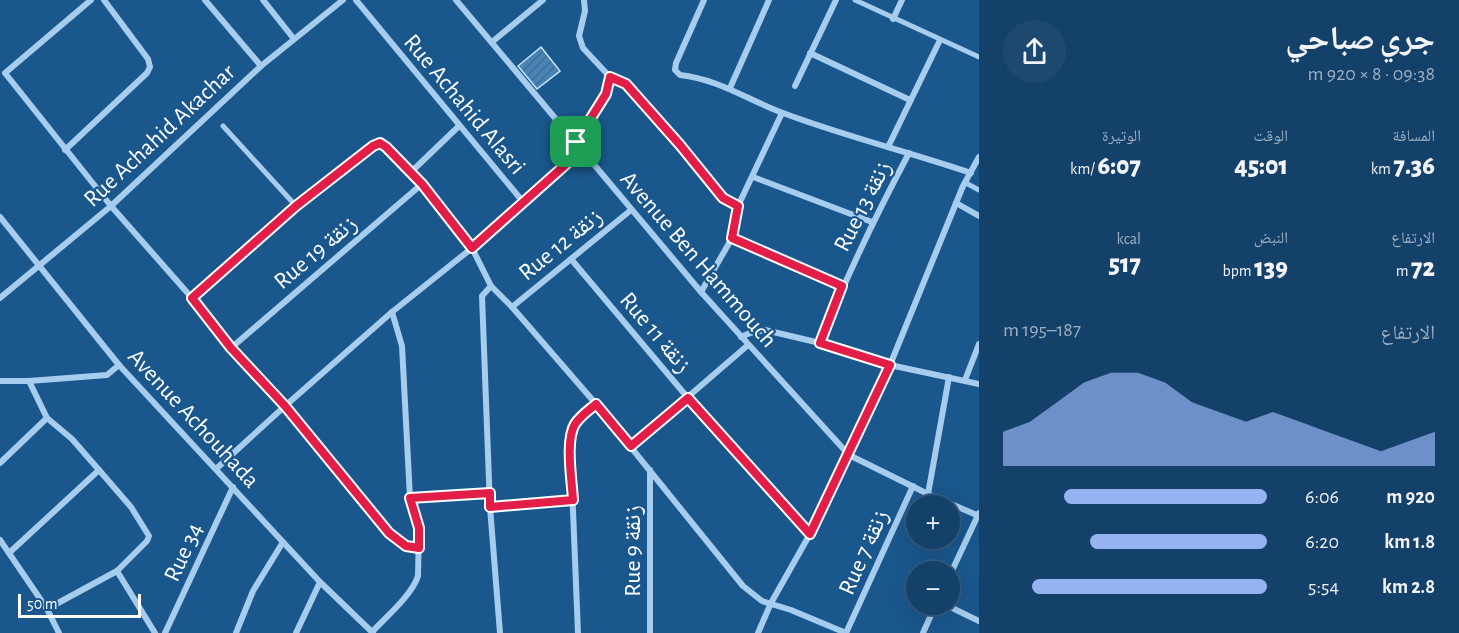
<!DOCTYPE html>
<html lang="ar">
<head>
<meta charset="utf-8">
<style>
	:root { --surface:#14416a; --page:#1d4870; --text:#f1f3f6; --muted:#9dafc1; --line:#335a7e; --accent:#95b2f1 }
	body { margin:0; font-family:"Alegreya Sans","Noto Naskh Arabic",sans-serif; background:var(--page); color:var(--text); direction:rtl; height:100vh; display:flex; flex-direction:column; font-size:22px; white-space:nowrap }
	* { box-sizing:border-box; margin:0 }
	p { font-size:20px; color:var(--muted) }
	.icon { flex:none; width:33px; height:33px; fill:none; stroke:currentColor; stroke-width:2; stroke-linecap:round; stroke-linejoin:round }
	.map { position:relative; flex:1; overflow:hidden; direction:ltr }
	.details { display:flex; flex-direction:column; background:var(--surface); width:480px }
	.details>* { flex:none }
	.buttons { position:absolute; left:906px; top:495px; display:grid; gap:12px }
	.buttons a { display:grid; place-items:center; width:54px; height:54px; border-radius:50%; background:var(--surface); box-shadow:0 6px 24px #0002,0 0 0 2px var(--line); font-size:30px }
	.scale { position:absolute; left:18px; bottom:15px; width:123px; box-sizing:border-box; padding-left:6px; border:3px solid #fff; border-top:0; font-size:16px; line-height:21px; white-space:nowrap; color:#fff; -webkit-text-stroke:4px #1a578d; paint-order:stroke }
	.pin { position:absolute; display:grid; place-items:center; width:51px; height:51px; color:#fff; margin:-26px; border-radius:12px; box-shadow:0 3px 9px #0006 }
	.round { display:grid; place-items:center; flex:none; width:63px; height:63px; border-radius:32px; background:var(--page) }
	.headline { display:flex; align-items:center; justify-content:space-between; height:102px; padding:0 24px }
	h1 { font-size:33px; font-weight:800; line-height:45px }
	.figures { display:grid; grid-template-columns:repeat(3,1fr); gap:9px; height:102px; padding:6px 24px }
	.figures div { display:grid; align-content:center }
	.figures b { font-size:26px; font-weight:800 }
	.figures small { font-size:16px; font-weight:400 }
	.figures p { font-size:16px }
	.chart { height:168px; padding:12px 24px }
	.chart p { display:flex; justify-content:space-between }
	.chart svg { width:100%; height:108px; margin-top:6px; fill:var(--accent); opacity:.7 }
	ul { padding:0 24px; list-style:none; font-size:20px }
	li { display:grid; grid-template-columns:96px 72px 1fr; align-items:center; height:45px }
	li i { height:15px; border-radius:8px; background:var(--accent) }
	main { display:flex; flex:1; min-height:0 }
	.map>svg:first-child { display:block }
	.building { fill:url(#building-hatch); stroke:#cce5fa; stroke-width:1.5 }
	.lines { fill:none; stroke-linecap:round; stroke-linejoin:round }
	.pedestrian { stroke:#a6cdee; stroke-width:5 }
	.minor { stroke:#a6cdee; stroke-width:6 }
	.route-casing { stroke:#fff; stroke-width:12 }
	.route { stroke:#e11d48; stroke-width:8 }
	.labels { text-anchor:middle; stroke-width:4.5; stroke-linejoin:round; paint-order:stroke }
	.street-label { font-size:24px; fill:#fff; stroke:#1a578d }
</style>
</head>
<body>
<main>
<section class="details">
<div class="headline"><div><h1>جري صباحي</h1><p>09:38 · 8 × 920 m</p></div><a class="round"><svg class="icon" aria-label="share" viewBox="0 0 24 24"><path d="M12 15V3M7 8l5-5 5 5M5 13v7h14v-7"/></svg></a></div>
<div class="figures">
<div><p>المسافة</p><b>7.36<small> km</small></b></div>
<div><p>الوقت</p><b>45:01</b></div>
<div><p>الوتيرة</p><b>6:07<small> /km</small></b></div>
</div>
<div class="figures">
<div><p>الارتفاع</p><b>72<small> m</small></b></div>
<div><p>النبض</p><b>139<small> bpm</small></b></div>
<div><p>kcal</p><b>517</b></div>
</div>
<div class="chart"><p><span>الارتفاع</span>187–195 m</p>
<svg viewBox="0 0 160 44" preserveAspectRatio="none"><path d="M0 44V30L10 26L20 18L30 10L40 6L50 6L60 10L70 18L80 22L90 26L100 22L110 26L120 30L130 34L140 38L150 34L160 30V44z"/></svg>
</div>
<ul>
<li><b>920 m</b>6:06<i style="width:77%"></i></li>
<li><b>1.8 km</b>6:20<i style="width:67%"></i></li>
<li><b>2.8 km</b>5:54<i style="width:89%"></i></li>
</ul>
</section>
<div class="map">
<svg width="979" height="633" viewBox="0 0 979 633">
	<defs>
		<pattern id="building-hatch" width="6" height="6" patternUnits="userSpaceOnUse" patternTransform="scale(1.5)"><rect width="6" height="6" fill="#4683b7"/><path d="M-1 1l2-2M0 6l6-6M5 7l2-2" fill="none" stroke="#486d8c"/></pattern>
	</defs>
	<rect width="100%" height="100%" fill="#1a578d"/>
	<path class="building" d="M541,47L560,71L537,89L518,66Z"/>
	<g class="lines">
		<g class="pedestrian">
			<path d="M855,0L979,57"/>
			<path d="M223,126L296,206"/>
			<path d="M966,183L979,190"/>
		</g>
		<g class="minor">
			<path d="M91,0L5,73L111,206L192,298L231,348L285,406L389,533L406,546L419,548"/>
			<path d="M205,0L261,66"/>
			<path d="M263,0L294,39"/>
			<path d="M356,0L524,203"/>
			<path d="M456,0L701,292L849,455L928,494L979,516"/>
			<path d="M584,0L585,11L579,36L583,48L610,77L626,84L680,145L723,198L738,206"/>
			<path d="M704,0L676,63L675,70L680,75C718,79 748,100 783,113C844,136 909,152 971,173"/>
			<path d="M893,19L902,0"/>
			<path d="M492,42L543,0"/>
			<path d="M810,53L910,100"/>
			<path d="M795,86L836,0"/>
			<path d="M730,88L769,0"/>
			<path d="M576,142L606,94L610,77"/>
			<path d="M888,147L940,40"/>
			<path d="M65,150L147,73L150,67L148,59L104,0"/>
			<path d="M410,173L459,126"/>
			<path d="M753,177L872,222"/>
			<path d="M956,203L979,216"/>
			<path d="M0,217L119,365L320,582L373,633"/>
			<path d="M732,238L842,286"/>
			<path d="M571,259L688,398L810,534"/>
			<path d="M491,286L482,296L490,507L500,633"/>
			<path d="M701,292L732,238L738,206L782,113"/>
			<path d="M0,298L111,206L261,66L343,0"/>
			<path d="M192,298L296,206L373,146L380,143L386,147L422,184L472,248L491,286L512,307L596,404L743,586L762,601L791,610L846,633"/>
			<path d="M512,307L631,210"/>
			<path d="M741,337L750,333L765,330L820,343L890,365L979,384"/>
			<path d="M820,343C846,277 876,215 909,153"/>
			<path d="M231,348L422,184"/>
			<path d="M965,380L979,344"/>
			<path d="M0,381H29L107,375L119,365"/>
			<path d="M29,381L47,418L72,439L99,470L131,507L149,536L147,541L117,571L47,609"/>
			<path d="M631,446L748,345"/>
			<path d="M0,463L47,418"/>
			<path d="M216,469L285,406L392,312L472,248L582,150"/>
			<path d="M650,470V633"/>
			<path d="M928,494L949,377"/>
			<path d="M410,498L490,493"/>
			<path d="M490,507L573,500"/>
			<path d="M0,540L47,609L59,633"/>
			<path d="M9,553L99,470"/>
			<path d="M117,571L155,633"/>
			<path d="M950,575L979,513"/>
			<path d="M944,604L979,621"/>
			<path d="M372,632C386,617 412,595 418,576L419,528L410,498L402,346L392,312"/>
			<path d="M165,633L233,487"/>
			<path d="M236,633L253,591L283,542"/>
			<path d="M296,633L320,582"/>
			<path d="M578,633L570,437L575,424L596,404"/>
			<path d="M758,633L771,603L810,534L890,365L963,186L979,157"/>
			<path d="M846,633L913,486"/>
			<path d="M923,633L936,604"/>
		</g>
	</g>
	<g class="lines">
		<defs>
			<path id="route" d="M610,77L626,84L680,145L723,198L738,206L732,238L842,286L820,343L890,365L810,534L688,398L631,446L596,404C589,410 580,416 575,424C565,440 572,481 573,500L490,507V493L410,498L419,528V548L406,546L389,533L285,406L231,348L192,298L296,206L373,146L380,143L386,147L422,184L472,248L582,150L576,142L606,94Z"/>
		</defs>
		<use href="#route" class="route-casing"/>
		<use href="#route" class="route"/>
	</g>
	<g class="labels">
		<g class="street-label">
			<text transform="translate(465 104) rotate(50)" y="8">Rue Achahid Alasri</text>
			<text transform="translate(159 135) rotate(-43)" y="8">Rue Achahid Akachar</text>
			<text transform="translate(862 206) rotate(-63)" y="8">Rue 13 زنقة</text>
			<text transform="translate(560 244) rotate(-39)" y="8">Rue 12 زنقة</text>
			<text transform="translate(315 252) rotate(-40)" y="8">Rue 19 زنقة</text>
			<text transform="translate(699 259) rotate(49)" y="8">Avenue Ben Hammouch</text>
			<text transform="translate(656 332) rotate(50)" y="8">Rue 11 زنقة</text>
			<text transform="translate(194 418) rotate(47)" y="8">Avenue Achouhada</text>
			<text transform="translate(632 551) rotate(-90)" y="8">Rue 9 زنقة</text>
			<text transform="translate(183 552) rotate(-65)" y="8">Rue 34</text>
			<text transform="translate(863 552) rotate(-66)" y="8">Rue 7 زنقة</text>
		</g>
	</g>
</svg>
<div class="buttons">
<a>+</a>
<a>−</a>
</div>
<div class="scale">50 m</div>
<div class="pin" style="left:576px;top:142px;background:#1e9e55"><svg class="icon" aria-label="arrive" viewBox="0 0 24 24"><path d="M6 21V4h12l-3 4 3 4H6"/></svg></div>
</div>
</main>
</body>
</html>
